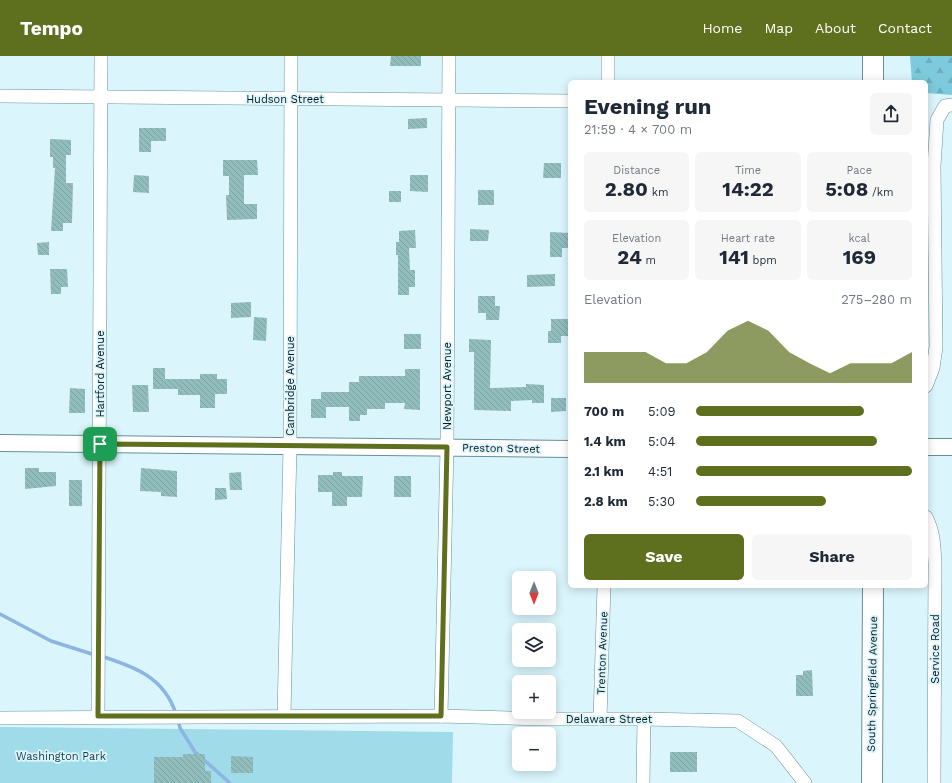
<!DOCTYPE html>
<html lang="en">
<head>
<meta charset="utf-8">
<style>
	:root { --surface:#fff; --page:#f6f6f7; --text:#1f2937; --muted:#747a83; --accent:#5e701d }
	body { margin:0; font-family:"Work Sans",sans-serif; background:var(--page); color:var(--text); height:100vh; display:flex; flex-direction:column; font-size:15px; white-space:nowrap }
	* { box-sizing:border-box; margin:0 }
	p { font-size:13px; color:var(--muted) }
	.icon { flex:none; width:22px; height:22px; fill:none; stroke:currentColor; stroke-width:2; stroke-linecap:round; stroke-linejoin:round }
	.map { position:relative; flex:1; overflow:hidden }
	.sheet { position:absolute; left:568px; top:24px; width:360px; height:508px; display:flex; flex-direction:column; background:var(--surface); border-radius:6px; box-shadow:0 2px 10px #0003 }
	.sheet>* { flex:none }
	.needle { width:26px; rotate:180deg }
	.buttons { position:absolute; left:512px; top:515px; display:grid; gap:8px }
	.buttons a { display:grid; place-items:center; width:44px; height:44px; border-radius:6px; background:var(--surface); box-shadow:0 2px 10px #0003; font-size:20px }
	.pin { position:absolute; display:grid; place-items:center; width:34px; height:34px; color:#fff; margin:-17px; border-radius:8px; box-shadow:0 2px 6px #0006 }
	.round { display:grid; place-items:center; flex:none; width:42px; height:42px; border-radius:6px; background:var(--page) }
	.summary { display:flex; align-items:center; justify-content:space-between; height:68px; padding:0 16px }
	h1 { font-size:22px; font-weight:700; line-height:30px }
	.stats { display:grid; grid-template-columns:repeat(3,1fr); gap:6px; height:68px; padding:4px 16px }
	.stats div { display:grid; align-content:center; border-radius:6px; background:var(--page); text-align:center }
	.stats b { font-size:20px; font-weight:700 }
	.stats small { font-size:11px; font-weight:400 }
	.stats p { font-size:11px }
	.chart { height:112px; padding:8px 16px }
	.chart p { display:flex; justify-content:space-between }
	.chart svg { width:100%; height:72px; margin-top:4px; fill:var(--accent); opacity:.7 }
	.action { display:flex; gap:8px; margin-top:auto; padding:8px 16px }
	.action a { flex:1; height:46px; border-radius:6px; background:var(--accent); color:#fff; font-size:16px; font-weight:700; line-height:46px; text-align:center }
	.action a+a { background:var(--page); color:var(--text) }
	ul { padding:0 16px; list-style:none; font-size:13px }
	li { display:grid; grid-template-columns:64px 48px 1fr; align-items:center; height:30px }
	li i { height:10px; border-radius:5px; background:var(--accent) }
	header { display:flex; align-items:center; gap:24px; box-sizing:border-box; height:56px; padding:0 20px; background:var(--accent); color:#fff }
	header strong { font-size:19px }
	nav { display:flex; gap:22px; margin-inline-start:auto; font-size:14px }
	.map>svg:first-child { display:block }
	.green { fill:#a0dbea }
	.forest { fill:url(#forest-firs) }
	.lines { fill:none; stroke-linecap:round; stroke-linejoin:round }
	.stream { stroke:#8cb5e3; stroke-width:3.5 }
	.building { fill:url(#building-back-hatch) }
	.minor-casing { stroke:#67909a; stroke-width:14 }
	.tertiary-casing { stroke:#67909a; stroke-width:18 }
	.primary-casing { stroke:#67909a; stroke-width:22 }
	.minor { stroke:#fff; stroke-width:13 }
	.tertiary { stroke:#fff; stroke-width:16 }
	.primary { stroke:#fff; stroke-width:20 }
	.route-casing { stroke:#fff; stroke-width:8 }
	.route { stroke:#5e701d; stroke-width:5 }
	.labels { text-anchor:middle; stroke-width:3.5; stroke-linejoin:round; paint-order:stroke }
	.street-label { font-size:11px; fill:#09191d; stroke:#dbf5fc }
	.park-label { font-size:11px; fill:#163b43; stroke:#dbf5fc }
</style>
</head>
<body>
<header>
<strong>Tempo</strong>
<nav><a>Home</a><a>Map</a><a>About</a><a>Contact</a></nav>
</header>
<div class="map">
<svg width="952" height="727" viewBox="0 0 952 727">
	<defs>
		<pattern id="forest-firs" width="22" height="20" patternUnits="userSpaceOnUse"><rect width="22" height="20" fill="#7dcadc"/><path d="M5 1l3.5 6h-7zM16 11l3.5 6h-7z" fill="#6badbc"/></pattern>
		<pattern id="building-back-hatch" width="6" height="6" patternUnits="userSpaceOnUse"><rect width="6" height="6" fill="#91bdbd"/><path d="M-1 5l2 2M0 0l6 6M5-1l2 2" fill="none" stroke="#7ca2a2"/></pattern>
	</defs>
	<rect width="100%" height="100%" fill="#dbf5fc"/>
	<path class="green" d="M0,671L453,676L452,727H0Z"/>
	<path class="forest" d="M910,0H952V39L926,37V26H912Z"/>
	<g class="lines">
		<g class="stream">
			<path d="M0,558L51,585L95,599"/>
			<path d="M101,600C135,611 164,621 176,658"/>
			<path d="M178,664L180,672L195,696L230,727"/>
		</g>
	</g>
	<g class="building">
		<path d="M391,0H421V10H390Z"/>
		<path d="M427,62V72L408,73V63Z"/>
		<path d="M139,72H166V85H151V96H139Z"/>
		<path d="M50,83L71,84V99H66V127H73L72,167H63V175H51L55,112H53V101H50Z"/>
		<path d="M223,104H257L258,119H244V148H257V163L227,164L226,139H229V120H223Z"/>
		<path d="M544,107H561V122H543Z"/>
		<path d="M134,119L149,120V137L133,136Z"/>
		<path d="M410,119H428V136L410,135Z"/>
		<rect x="478" y="134" width="16" height="15"/>
		<rect x="389" y="135" width="12" height="11"/>
		<path d="M470,173L489,174L488,185H470Z"/>
		<path d="M415,174L416,192H409L410,214H415V231H409V239H398V199H396V186H399V175Z"/>
		<path d="M550,176L570,177V192H562V201H550Z"/>
		<path d="M49,186V199H38L37,187Z"/>
		<path d="M50,213H67L68,231H61V238H51Z"/>
		<path d="M555,218V230L527,231V219Z"/>
		<path d="M478,240H495V250H500L499,264H486V257H478Z"/>
		<path d="M251,246V261L231,262V247Z"/>
		<path d="M254,261L267,262L266,285L253,284Z"/>
		<path d="M551,263H568V280H561V287H548V275H551Z"/>
		<rect x="404" y="278" width="17" height="15"/>
		<path d="M469,283L491,284L490,332L526,331V328L544,329V347H532V344L511,345V355L474,354V296H469Z"/>
		<path d="M153,312H165V323H200V318H217V323H227V338H215V352H200V339H178V333H153Z"/>
		<path d="M405,313H420V354L404,353L405,347H385V353H367V359H360V365H349V351H326V362H311V343H321V336H349V326H359V320H405Z"/>
		<path d="M132,329H148L149,356H133Z"/>
		<path d="M70,332L85,333V357H69Z"/>
		<path d="M551,342H566V355L551,356Z"/>
		<path d="M25,412H39V416H56V430L25,433Z"/>
		<path d="M141,412L177,415V441L161,440V436L140,435Z"/>
		<path d="M241,416L242,434H230L229,417Z"/>
		<path d="M333,416H342V420H363L362,441H347V450H332V436H318V419H333Z"/>
		<rect x="394" y="420" width="17" height="21"/>
		<rect x="69" y="424" width="13" height="26"/>
		<path d="M215,432H226L227,443L215,444Z"/>
		<path d="M812,614L813,640H796V619H803V615Z"/>
		<rect x="670" y="696" width="27" height="20"/>
		<path d="M183,698H205V715H211V727H154V701H183Z"/>
		<path d="M231,700L253,701V717H231Z"/>
	</g>
	<g class="lines">
		<defs>
			<g id="minor">
				<path d="M608,26V0"/>
				<path d="M0,40L570,45"/>
				<path d="M926,330L933,312L936,291L934,110L937,64L945,50L952,49"/>
				<path d="M926,461C934,476 934,491 935,508L934,727"/>
				<path d="M98,660L101,0"/>
				<path d="M284,660L290,390L291,0"/>
				<path d="M441,660L447,391L449,0"/>
				<path d="M0,662L441,660L543,663H644L738,665L776,690L805,727"/>
				<path d="M600,663L604,530"/>
				<path d="M643,727L644,663"/>
			</g>
			<g id="tertiary">
				<path d="M0,387L570,393"/>
				<path d="M926,391H952"/>
			</g>
			<g id="primary">
				<path d="M873,0V26"/>
				<path d="M872,727L873,530"/>
			</g>
		</defs>
		<use href="#minor" class="minor-casing"/>
		<use href="#tertiary" class="tertiary-casing"/>
		<use href="#primary" class="primary-casing"/>
		<use href="#minor" class="minor"/>
		<use href="#tertiary" class="tertiary"/>
		<use href="#primary" class="primary"/>
	</g>
	<g class="lines">
		<defs>
			<path id="route" d="M100,388L447,391L441,660H98Z"/>
		</defs>
		<use href="#route" class="route-casing"/>
		<use href="#route" class="route"/>
	</g>
	<g class="labels">
		<g class="street-label">
			<text x="285" y="47">Hudson Street</text>
			<text transform="translate(100 318) rotate(-90)" y="4">Hartford Avenue</text>
			<text transform="translate(290 330) rotate(-90)" y="4">Cambridge Avenue</text>
			<text transform="translate(447 330) rotate(-90)" y="4">Newport Avenue</text>
			<text transform="translate(501 392) rotate(1)" y="4">Preston Street</text>
			<text transform="translate(935 593) rotate(-90)" y="4">Service Road</text>
			<text transform="translate(602 597) rotate(-88)" y="4">Trenton Avenue</text>
			<text transform="translate(872 628) rotate(-89)" y="4">South Springfield Avenue</text>
			<text x="609" y="667">Delaware Street</text>
		</g>
		<g class="park-label">
			<text x="61" y="704">Washington Park</text>
		</g>
	</g>
</svg>
<div class="buttons">
<a><svg class="needle" viewBox="-14 -14 28 28"><path d="M0-13l5 13h-10z" fill="#e53935"/><path d="M0 13l5-13h-10z" fill="#747a83"/></svg></a>
<a><svg class="icon" aria-label="layers" viewBox="0 0 24 24"><path d="M12 4l9 5-9 5-9-5zM3 14l9 5 9-5"/></svg></a>
<a>+</a>
<a>−</a>
</div>
<div class="pin" style="left:100px;top:388px;background:#1e9e55"><svg class="icon" aria-label="arrive" viewBox="0 0 24 24"><path d="M6 21V4h12l-3 4 3 4H6"/></svg></div>
<section class="sheet">
<div class="summary"><div><h1>Evening run</h1><p>21:59 · 4 × 700 m</p></div><a class="round"><svg class="icon" aria-label="share" viewBox="0 0 24 24"><path d="M12 15V3M7 8l5-5 5 5M5 13v7h14v-7"/></svg></a></div>
<div class="stats">
<div><p>Distance</p><b>2.80<small> km</small></b></div>
<div><p>Time</p><b>14:22</b></div>
<div><p>Pace</p><b>5:08<small> /km</small></b></div>
</div>
<div class="stats">
<div><p>Elevation</p><b>24<small> m</small></b></div>
<div><p>Heart rate</p><b>141<small> bpm</small></b></div>
<div><p>kcal</p><b>169</b></div>
</div>
<div class="chart"><p><span>Elevation</span>275–280 m</p>
<svg viewBox="0 0 160 44" preserveAspectRatio="none"><path d="M0 44V25L10 25L20 25L30 25L40 32L50 32L60 25L70 12L80 6L90 12L100 25L110 32L120 38L130 32L140 32L150 32L160 25V44z"/></svg>
</div>
<ul>
<li><b>700 m</b>5:09<i style="width:78%"></i></li>
<li><b>1.4 km</b>5:04<i style="width:84%"></i></li>
<li><b>2.1 km</b>4:51<i style="width:100%"></i></li>
<li><b>2.8 km</b>5:30<i style="width:60%"></i></li>
</ul>
<div class="action"><a>Save</a><a>Share</a></div>
</section>
</div>
</body>
</html>
